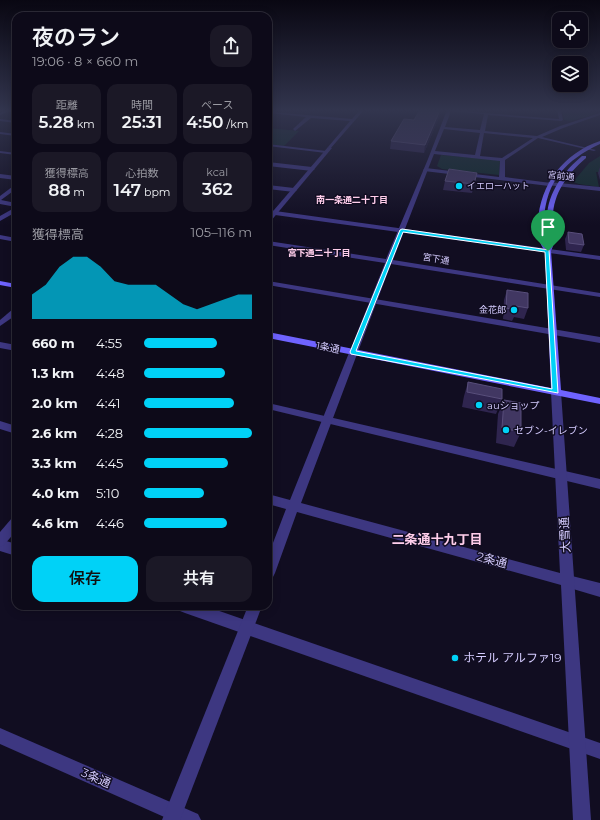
<!DOCTYPE html>
<html lang="ja">
<head>
<meta charset="utf-8">
<style>
	:root { --surface:#0d0a19; --page:#1b1826; --text:#f1f3f6; --muted:#9a9aa2; --line:#2d2b38; --accent:#00d2f7 }
	body { margin:0; font-family:Montserrat,"Noto Sans JP",sans-serif; background:var(--page); color:var(--text); height:100vh; display:flex; flex-direction:column; font-size:15px; white-space:nowrap }
	* { box-sizing:border-box; margin:0 }
	p { font-size:13px; color:var(--muted) }
	.icon { flex:none; width:22px; height:22px; fill:none; stroke:currentColor; stroke-width:2; stroke-linecap:round; stroke-linejoin:round }
	.map { position:relative; flex:1; overflow:hidden }
	.details { position:absolute; left:12px; top:12px; width:260px; height:598px; display:flex; flex-direction:column; background:var(--surface); border-radius:12px; box-shadow:0 2px 10px #0003,0 0 0 1px var(--line) }
	.details>* { flex:none }
	.tools { position:absolute; left:552px; top:12px; display:grid; gap:8px }
	.tools a { display:grid; place-items:center; width:36px; height:36px; border-radius:8px; background:var(--surface); box-shadow:0 2px 10px #0003,0 0 0 1px var(--line); font-size:20px }
	.pin { position:absolute; display:grid; place-items:center; width:34px; height:34px; color:#fff; margin:-41px -17px; border-radius:50% 50% 50% 0; rotate:-45deg; box-shadow:0 0 4px #0007 }
	.pin .icon { rotate:45deg }
	.round { display:grid; place-items:center; flex:none; width:42px; height:42px; border-radius:12px; background:var(--page) }
	.overview { display:flex; align-items:center; justify-content:space-between; height:68px; padding:0 20px }
	h1 { font-size:22px; font-weight:600; line-height:30px }
	.metrics { display:grid; grid-template-columns:repeat(3,1fr); gap:6px; height:68px; padding:4px 20px }
	.metrics div { display:grid; align-content:center; border-radius:10px; background:var(--page); text-align:center }
	.metrics b { font-size:17px; font-weight:600 }
	.metrics small { font-size:11px; font-weight:400 }
	.metrics p { font-size:11px }
	.chart { height:112px; padding:8px 20px }
	.chart p { display:flex; justify-content:space-between }
	.chart svg { width:100%; height:72px; margin-top:4px; fill:var(--accent); opacity:.7 }
	.cta { display:flex; gap:8px; margin-top:auto; padding:8px 20px }
	.cta a { flex:1; height:46px; border-radius:12px; background:var(--accent); color:#111; font-size:16px; font-weight:600; line-height:46px; text-align:center }
	.cta a+a { background:var(--page); color:var(--text) }
	ul { padding:0 20px; list-style:none; font-size:13px }
	li { display:grid; grid-template-columns:64px 48px 1fr; align-items:center; height:30px }
	li i { height:10px; border-radius:5px; background:var(--accent) }
	.map>svg:first-child { display:block }
	.green { fill:#102a2b }
	.lines { fill:none; stroke-linecap:round; stroke-linejoin:round }
	.minor { fill:#3d3781; fill-rule:evenodd }
	.tertiary { fill:#3d3781; fill-rule:evenodd }
	.secondary { fill:#6f63ff; fill-rule:evenodd }
	.wall { fill:#2f254f }
	.shaded-wall { fill:#1c1435 }
	.building { fill:#413762; stroke:#584e7b }
	.route { fill:#00d2f7; stroke:#fff; fill-rule:evenodd }
	.poi-dot { fill:#00d2f7; stroke:#110d21; stroke-width:1.5 }
	.labels { text-anchor:middle; stroke-width:3; stroke-linejoin:round; paint-order:stroke }
	.far-street-label { font-size:9px; fill:#d5ccff; stroke:#110d21 }
	.far-poi-label { font-size:9px; fill:#d5ccff; stroke:#110d21; text-anchor:start }
	.far-neighbourhood-label { font-size:9px; font-weight:bold; fill:#ffceeb; stroke:#110d21 }
	.street-label { font-size:10px; fill:#d5ccff; stroke:#110d21 }
	.poi-label { font-size:10px; fill:#d5ccff; stroke:#110d21; text-anchor:start }
	.near-street-label { font-size:12px; fill:#d5ccff; stroke:#110d21 }
	.near-poi-label { font-size:12px; fill:#d5ccff; stroke:#110d21; text-anchor:start }
	.near-neighbourhood-label { font-size:13px; font-weight:bold; fill:#ffceeb; stroke:#110d21 }
</style>
</head>
<body>
<div class="map">
<svg width="600" height="820" viewBox="0 0 600 820">
	<rect width="100%" height="100%" fill="#110d21"/>
	<g class="green">
		<path d="M562,110H586L597,114L570,121L564,120Z"/>
		<path d="M268,128L299,131L284,146L268,144Z"/>
		<path d="M441,155L500,160L499,175L442,169L437,166Z"/>
		<path d="M600,156V172H596L599,187L579,184L573,182L589,163Z"/>
	</g>
	<g class="lines">
		<g class="minor">
			<path d="M7,110H12L0,115V113Z"/>
			<path d="M360,110H364L330,149L328,147L350,121L311,118L295,131L293,129L306,117L270,113L272,112L352,119Z"/>
			<path d="M447,110L559,119L557,110H561L563,120L561,121L488,115L485,131L537,136L560,126L600,113V115L563,128L542,137L596,150L594,151L538,138L505,160V177L551,183L552,184L549,186L424,171L423,170L426,168L499,177L500,161L434,154L432,159H428ZM451,111L484,114L480,130L445,127ZM444,129L480,133L475,155L435,151ZM484,133L533,138L502,158L480,156Z"/>
			<path d="M0,119L16,121V123L0,121Z"/>
			<path d="M0,132L16,134V136L0,134Z"/>
			<path d="M268,144L326,151L328,152L326,153L268,146Z"/>
			<path d="M0,151L16,153V155L0,153Z"/>
			<path d="M268,162L312,167L315,169L312,171L268,166Z"/>
			<path d="M0,174L16,176V180L0,178Z"/>
			<path d="M268,185L294,188L297,190L294,192L268,189Z"/>
			<path d="M16,207V212L0,221V216Z"/>
			<path d="M268,210L600,256V260L268,214Z"/>
			<path d="M0,235L16,238V242L0,239Z"/>
			<path d="M268,281L600,337V343L268,285Z"/>
			<path d="M0,342L16,345V351L0,348Z"/>
			<path d="M268,403L600,479V489L268,409Z"/>
			<path d="M0,539L16,544V556L0,551Z"/>
			<path d="M568,575L600,583V597L563,586L561,581L563,576Z"/>
			<path d="M178,606H205L600,743V759L185,613L180,611Z"/>
			<path d="M0,728L198,814L201,820H171L0,744Z"/>
		</g>
		<g class="tertiary">
			<path d="M274,110H278L268,117V114Z"/>
			<path d="M328,147L332,148L270,222L268,223V217Z"/>
			<path d="M430,158L432,159L393,260L600,293V297L391,264L301,503L560,573L551,392L553,390H559L561,392L591,820H573L561,585L297,512L275,573L273,577L268,579V556L286,509L268,504V494L290,500L385,263L268,245V241L386,259L428,159Z"/>
			<path d="M549,182L600,187V191L547,185L546,184Z"/>
			<path d="M16,184V189L1,200L16,203V207L0,204V196Z"/>
			<path d="M13,309H16V315L0,326V320Z"/>
			<path d="M0,421L16,426V434L0,429Z"/>
			<path d="M16,517V531L4,545L0,547V532L12,518Z"/>
			<path d="M248,606H262L180,820H162Z"/>
		</g>
		<g class="secondary">
			<path d="M600,141V144C566,160 546,181 544,220C544,229 543,237 547,245C549,235 546,226 547,217C548,192 564,171 582,156H586V158C567,174 552,195 553,220C554,231 556,241 551,251L561,390L600,398V404L268,338V332L551,388L545,251C538,242 537,233 538,222C540,184 564,153 600,141Z"/>
			<path d="M0,281L16,284V288L0,285Z"/>
		</g>
	</g>
	<g class="wall">
		<path d="M442,110L424,153L390,149L391,141Z"/>
		<path d="M600,167V180L598,173Z"/>
		<path d="M477,173L472,193L443,190L445,181Z"/>
		<path d="M568,232L584,245L581,252L566,250L565,239Z"/>
		<path d="M507,290L528,308L524,319L514,317L512,321L503,319L504,300Z"/>
		<path d="M468,382L502,399L496,414L462,407L464,396Z"/>
		<path d="M504,400L521,432L514,447L496,443L498,414Z"/>
	</g>
	<path class="shaded-wall" d="M440,110H442L424,153L425,145Z"/>
	<g class="building">
		<path d="M420,110H440L425,145L391,141L404,119L414,120Z"/>
		<path d="M449,169L477,173L474,184L445,181Z"/>
		<path d="M568,232L582,234L584,245L569,243Z"/>
		<path d="M507,290L528,293V308L516,306V310L506,308Z"/>
		<path d="M468,382L502,389V399L467,392Z"/>
		<path d="M504,400L521,403V432L502,428Z"/>
	</g>
	<linearGradient id="sky" x2="0" y2="1"><stop stop-color="#090712"/><stop offset="0.49" stop-color="#32354e"/><stop offset="1" stop-color="#32354e" stop-opacity="0"/></linearGradient>
	<rect width="600" height="225" fill="url(#sky)"/>
	<path class="route" d="M402,229L549,250L558,393L351,354L350,352L400,230ZM403,232L545,252L552,389L356,351Z"/>
	<g class="poi-dot">
		<circle cx="459" cy="186" r="4"/>
		<circle cx="514" cy="310" r="4"/>
		<circle cx="479" cy="405" r="4"/>
		<circle cx="506" cy="430" r="4"/>
		<circle cx="455" cy="658" r="4"/>
	</g>
	<g class="labels">
		<g class="far-street-label">
			<text transform="translate(561 176) rotate(6)" y="3">宮前通</text>
			<text transform="translate(436 259) rotate(9)" y="3">宮下通</text>
		</g>
		<g class="far-poi-label">
			<text x="467" y="189">イエローハット</text>
			<text x="506" y="313" text-anchor="end">金花郎</text>
		</g>
		<g class="far-neighbourhood-label">
			<text x="352" y="203">南一条通二十丁目</text>
			<text x="319" y="256">宮下通二十丁目</text>
		</g>
		<g class="street-label">
			<text transform="translate(328 347) rotate(11)" y="4">1条通</text>
		</g>
		<g class="poi-label">
			<text x="487" y="409">auショップ</text>
			<text x="514" y="434">セブン-イレブン</text>
		</g>
		<g class="near-street-label">
			<text transform="translate(565 535) rotate(-93)" y="4">大雪通</text>
			<text transform="translate(492 560) rotate(15)" y="4">2条通</text>
			<text transform="translate(96 778) rotate(24)" y="4">3条通</text>
		</g>
		<g class="near-poi-label">
			<text x="463" y="662">ホテル アルファ19</text>
		</g>
		<g class="near-neighbourhood-label">
			<text x="437" y="544">二条通十九丁目</text>
		</g>
	</g>
</svg>
<div class="tools">
<a><svg class="icon" aria-label="locate" viewBox="0 0 24 24"><circle cx="12" cy="12" r="6"/><path d="M12 2v4M12 18v4M2 12h4M18 12h4"/></svg></a>
<a><svg class="icon" aria-label="layers" viewBox="0 0 24 24"><path d="M12 4l9 5-9 5-9-5zM3 14l9 5 9-5"/></svg></a>
</div>
<div class="pin" style="left:548px;top:251px;background:#1e9e55"><svg class="icon" aria-label="arrive" viewBox="0 0 24 24"><path d="M6 21V4h12l-3 4 3 4H6"/></svg></div>
<section class="details">
<div class="overview"><div><h1>夜のラン</h1><p>19:06 · 8 × 660 m</p></div><a class="round"><svg class="icon" aria-label="share" viewBox="0 0 24 24"><path d="M12 15V3M7 8l5-5 5 5M5 13v7h14v-7"/></svg></a></div>
<div class="metrics">
<div><p>距離</p><b>5.28<small> km</small></b></div>
<div><p>時間</p><b>25:31</b></div>
<div><p>ペース</p><b>4:50<small> /km</small></b></div>
</div>
<div class="metrics">
<div><p>獲得標高</p><b>88<small> m</small></b></div>
<div><p>心拍数</p><b>147<small> bpm</small></b></div>
<div><p>kcal</p><b>362</b></div>
</div>
<div class="chart"><p><span>獲得標高</span>105–116 m</p>
<svg viewBox="0 0 160 44" preserveAspectRatio="none"><path d="M0 44V29L10 23L20 12L30 6L40 6L50 12L60 21L70 23L80 23L90 23L100 29L110 35L120 38L130 35L140 32L150 29L160 29V44z"/></svg>
</div>
<ul>
<li><b>660 m</b>4:55<i style="width:68%"></i></li>
<li><b>1.3 km</b>4:48<i style="width:75%"></i></li>
<li><b>2.0 km</b>4:41<i style="width:83%"></i></li>
<li><b>2.6 km</b>4:28<i style="width:100%"></i></li>
<li><b>3.3 km</b>4:45<i style="width:78%"></i></li>
<li><b>4.0 km</b>5:10<i style="width:56%"></i></li>
<li><b>4.6 km</b>4:46<i style="width:77%"></i></li>
</ul>
<div class="cta"><a>保存</a><a>共有</a></div>
</section>
</div>
</body>
</html>
